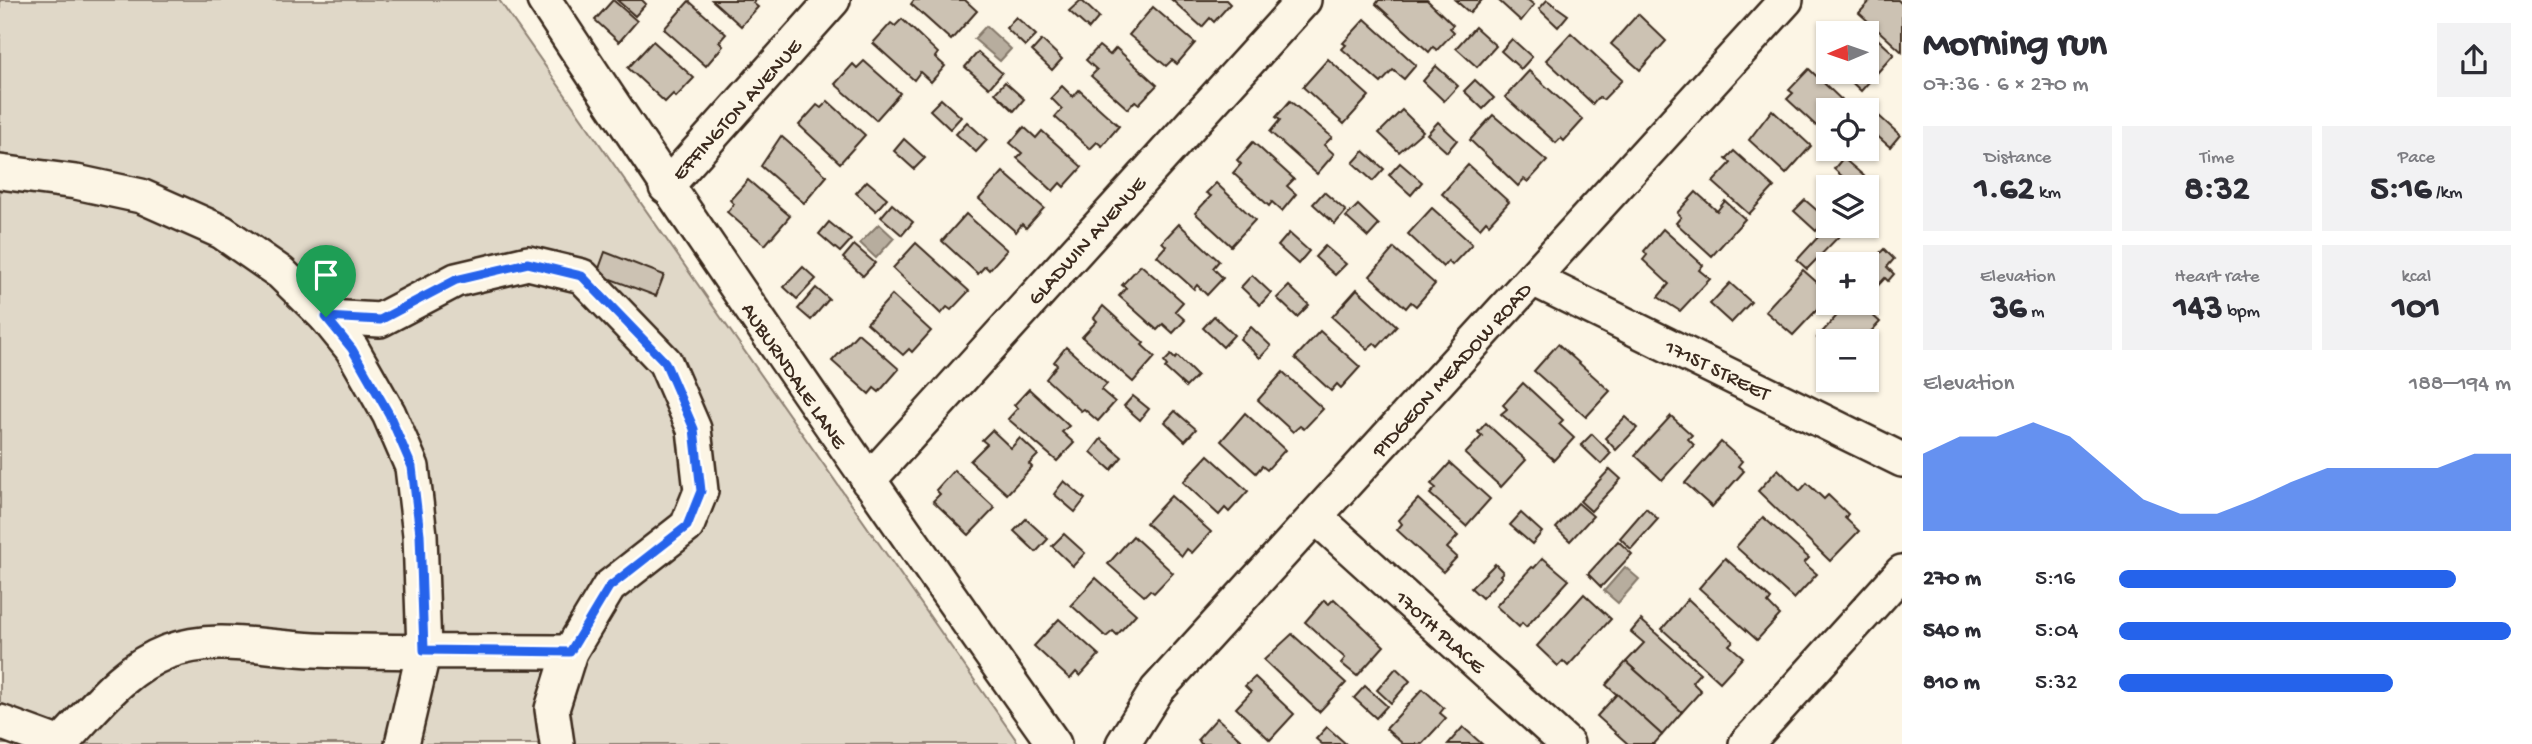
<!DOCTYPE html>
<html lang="en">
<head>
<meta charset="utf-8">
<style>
	:root { --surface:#fff; --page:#f2f2f3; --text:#2b2b33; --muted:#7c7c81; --accent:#2563eb }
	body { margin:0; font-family:"Gochi Hand",sans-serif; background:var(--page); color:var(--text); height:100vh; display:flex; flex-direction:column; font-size:26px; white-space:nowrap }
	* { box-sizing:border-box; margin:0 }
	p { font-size:23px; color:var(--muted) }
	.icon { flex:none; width:38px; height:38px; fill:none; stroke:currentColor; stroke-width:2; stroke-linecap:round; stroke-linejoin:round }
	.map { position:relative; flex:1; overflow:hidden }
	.sheet { display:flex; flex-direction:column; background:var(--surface); width:630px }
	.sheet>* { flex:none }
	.needle { width:46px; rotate:268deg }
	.controls { position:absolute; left:1816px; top:21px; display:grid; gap:14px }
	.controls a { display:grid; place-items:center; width:63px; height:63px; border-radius:0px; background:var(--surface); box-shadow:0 2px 5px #0004; font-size:35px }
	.pin { position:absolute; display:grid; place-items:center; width:60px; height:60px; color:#fff; margin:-72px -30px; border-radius:50% 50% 50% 0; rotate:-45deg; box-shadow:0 0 7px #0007 }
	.pin .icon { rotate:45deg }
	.round { display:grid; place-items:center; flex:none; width:74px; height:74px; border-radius:0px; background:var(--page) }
	.summary { display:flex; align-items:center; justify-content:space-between; height:119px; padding:0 21px }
	h1 { font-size:38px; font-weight:800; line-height:52px }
	.stats { display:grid; grid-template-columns:repeat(3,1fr); gap:10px; height:119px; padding:7px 21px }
	.stats div { display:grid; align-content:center; border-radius:0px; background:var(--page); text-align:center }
	.stats b { font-size:35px; font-weight:800 }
	.stats small { font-size:19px; font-weight:400 }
	.stats p { font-size:19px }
	.chart { height:196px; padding:14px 21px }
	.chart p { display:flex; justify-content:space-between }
	.chart svg { width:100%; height:126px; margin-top:7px; fill:var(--accent); opacity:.7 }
	ul { padding:0 21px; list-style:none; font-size:23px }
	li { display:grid; grid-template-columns:112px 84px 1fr; align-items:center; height:52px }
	li i { height:18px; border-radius:9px; background:var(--accent) }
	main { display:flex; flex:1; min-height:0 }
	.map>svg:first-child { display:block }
	.green { fill:#e0d8c8; stroke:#8e8173; stroke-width:2 }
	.water { fill:#b7ad9e; stroke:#85796b; stroke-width:2 }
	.building { fill:#ccc2b3; stroke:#3b2a1e; stroke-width:2 }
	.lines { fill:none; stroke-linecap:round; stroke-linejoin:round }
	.minor-casing { stroke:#3b2a1e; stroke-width:38 }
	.minor { stroke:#fcf5e5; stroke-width:33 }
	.route-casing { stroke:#fff; stroke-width:14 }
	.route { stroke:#2563eb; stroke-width:9 }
	.labels { text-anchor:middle; stroke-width:5; stroke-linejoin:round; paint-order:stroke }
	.street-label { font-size:21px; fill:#3b2a1e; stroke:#fcf5e5 }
</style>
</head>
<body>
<main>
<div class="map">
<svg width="1902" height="744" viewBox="0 0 1902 744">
	<rect width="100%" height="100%" fill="#fcf5e5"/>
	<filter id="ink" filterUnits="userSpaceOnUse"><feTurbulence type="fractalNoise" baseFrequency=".0143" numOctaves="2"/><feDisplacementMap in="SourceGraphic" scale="14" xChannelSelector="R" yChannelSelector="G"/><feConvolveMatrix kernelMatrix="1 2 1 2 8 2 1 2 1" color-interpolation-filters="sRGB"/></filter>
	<g filter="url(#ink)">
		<path class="green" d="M0,0H499L1019,744H0Z"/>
		<g class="water">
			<path d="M986,26L1011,49L1000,61L974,39Z"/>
			<path d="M879,224L894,238L876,258L860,243Z"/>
			<path d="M1625,567L1639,579L1618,603L1604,591Z"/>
		</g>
		<g class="building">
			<path d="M613,0L637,21L619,42L595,20Z"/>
			<path d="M617,0H642L646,4L635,16Z"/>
			<path d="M712,0H756L753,3L758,7L741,26Z"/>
			<path d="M914,0H965L977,11L951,40L911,4Z"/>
			<path d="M1081,0L1099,17L1089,29L1069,11Z"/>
			<path d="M1172,0H1226L1230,4L1214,22L1210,18L1202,27Z"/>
			<path d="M1379,0H1427L1453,25L1450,28L1454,32L1437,50L1433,47L1429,52L1376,4Z"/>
			<path d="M1455,0H1482L1470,13Z"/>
			<path d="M1498,0H1528L1534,5L1521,21Z"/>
			<path d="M1547,0L1568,15L1558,27L1539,9Z"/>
			<path d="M1871,0H1898L1902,4V52L1859,13Z"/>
			<path d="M689,1L726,34L719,42L723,46L706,66L664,29Z"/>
			<path d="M1153,7L1195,43L1177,64L1172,60L1166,66L1129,35Z"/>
			<path d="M1638,14L1666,41L1640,70L1611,44Z"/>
			<path d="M1016,17L1036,35L1025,46L1006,28Z"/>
			<path d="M902,19L938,53L935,57L945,66L931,82L920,72L914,80L873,43L891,23L895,26Z"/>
			<path d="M1365,19L1416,65L1404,79L1393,70L1381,83L1342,49L1346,45L1343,43Z"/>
			<path d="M1475,27L1496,46L1477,67L1456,48Z"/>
			<path d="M1869,31L1894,54L1861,91L1841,72H1867Z"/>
			<path d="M1571,33L1622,80L1603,100L1599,97L1593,104L1546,60Z"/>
			<path d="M1512,39L1532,57L1521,69L1501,51Z"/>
			<path d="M1042,40L1062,59L1052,70L1032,51Z"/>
			<path d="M653,41L694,78L676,97L673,94L665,102L628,68Z"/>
			<path d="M1099,46L1110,55L1116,48L1157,85L1139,104L1135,101L1128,109L1091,76L1097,70L1086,60Z"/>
			<path d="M978,52L1002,73L989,88L965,67Z"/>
			<path d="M1328,59L1369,96L1344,124L1303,87Z"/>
			<path d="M864,61L900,93L876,120L835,84L853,64L857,68Z"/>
			<path d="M1436,66L1458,86L1444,101L1423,81Z"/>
			<path d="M1809,69L1847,105L1843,110H1829V125L1823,132L1787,99L1793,93L1789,90Z"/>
			<path d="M1529,71L1583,120L1564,141L1561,138L1556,143L1505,97Z"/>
			<path d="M1475,80L1494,98L1483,109L1464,91Z"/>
			<path d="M1005,82L1024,99L1014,111L995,93Z"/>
			<path d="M1062,86L1073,97L1079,90L1119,126L1102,146L1097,142L1090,149L1055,117L1062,109L1051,98Z"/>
			<path d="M941,99L961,117L950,129L930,110Z"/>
			<path d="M828,101L865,135L840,163L799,125L817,105L821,108Z"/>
			<path d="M1290,101L1332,137L1324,145L1334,154L1317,174L1270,132L1280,120L1276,117Z"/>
			<path d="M1402,110L1423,131L1399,152L1379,133Z"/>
			<path d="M1772,110L1811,146L1786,174L1749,140Z"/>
			<path d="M1493,115L1547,161L1528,182L1524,179L1518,186L1470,140Z"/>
			<path d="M1879,116L1900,135L1890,147L1868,128Z"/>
			<path d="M967,122L987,140L976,152L956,134Z"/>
			<path d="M1438,122L1457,140L1447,152L1427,134Z"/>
			<path d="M1024,127L1036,138L1042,131L1082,167L1064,187L1060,183L1053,191L1017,158L1022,153L1010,143Z"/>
			<path d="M781,136L827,176L804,203L761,166Z"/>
			<path d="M904,139L925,158L914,169L894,151Z"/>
			<path d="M1253,142L1294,179L1287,186L1296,194L1282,211L1272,202L1269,206L1233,173L1241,164L1237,160Z"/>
			<path d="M1364,151L1384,169L1373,181L1353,163Z"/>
			<path d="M1734,151L1774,187L1749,214L1713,182L1731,163L1726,159Z"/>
			<path d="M1843,158L1864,176L1854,187L1834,169Z"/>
			<path d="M1400,163L1422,182L1411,195L1389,175Z"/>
			<path d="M1468,165L1509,202L1489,224L1486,221L1480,228L1442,194Z"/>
			<path d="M1003,172L1044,208L1026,228L1022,224L1016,232L979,199Z"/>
			<path d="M748,180L790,216L765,245L727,212L734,204L730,200Z"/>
			<path d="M867,181L887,198L876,211L856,193Z"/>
			<path d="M1216,183L1255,220L1231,246L1195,213L1211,196L1206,193Z"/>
			<path d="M1324,192L1346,211L1335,224L1313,204Z"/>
			<path d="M1696,192L1717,211L1725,201L1745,219L1712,256L1676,223L1681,217L1677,213Z"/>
			<path d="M1805,200L1827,219L1816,231L1794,211Z"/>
			<path d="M892,204L913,222L902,235L881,217Z"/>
			<path d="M1358,205L1379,225L1368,237L1346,217Z"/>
			<path d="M1432,208L1472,244L1452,265L1448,261L1443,267L1408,234Z"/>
			<path d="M966,214L1007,250L989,270L985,266L978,274L942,241Z"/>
			<path d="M829,222L851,240L840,252L819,234Z"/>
			<path d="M1179,224L1219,261L1213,268L1223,278L1207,295L1197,285L1194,289L1157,256L1166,246L1162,242Z"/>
			<path d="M1829,225L1849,226L1807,269L1797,260Z"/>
			<path d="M1663,229L1703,265L1699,270L1710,279L1680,311L1658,297L1669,284L1643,260L1647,255L1644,251Z"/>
			<path d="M1289,233L1309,251L1298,264L1278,246Z"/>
			<path d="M916,243L969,291L951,310L947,307L941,314L893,268Z"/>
			<path d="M854,245L875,263L863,276L843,258Z"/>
			<path d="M1325,246L1346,264L1335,275L1315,257Z"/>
			<path d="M1394,248L1435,284L1416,306L1411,302L1406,308L1370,276Z"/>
			<path d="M1884,249L1894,259L1887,267L1894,274L1888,281L1885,278L1871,293L1867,289L1874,281L1867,274V266Z"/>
			<path d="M605,252L664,275L656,296L597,274Z"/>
			<path d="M1141,265L1183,302L1175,311L1185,320L1173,333L1163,324L1157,330L1119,296L1126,288L1122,285Z"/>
			<path d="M803,267L816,279L797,299L784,287Z"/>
			<path d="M1803,270L1829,293V297L1793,335L1765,311Z"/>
			<path d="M1252,275L1271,293L1260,305L1241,287Z"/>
			<path d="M1730,283L1751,302L1731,323L1710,304Z"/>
			<path d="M1289,286L1309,305L1297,317L1277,298Z"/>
			<path d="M816,288L829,299L811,320L798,309Z"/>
			<path d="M1357,289L1397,326L1378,347L1374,343L1367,349L1332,317Z"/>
			<path d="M892,295L931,331L912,352L909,349L903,355L867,323Z"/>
			<path d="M1848,303H1859L1880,322L1862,341H1829V349L1817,338Z"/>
			<path d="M1103,306L1144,343L1142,345L1155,357L1133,382L1082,337L1097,321L1094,318Z"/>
			<path d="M1214,316L1234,335L1223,347L1203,328Z"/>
			<path d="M1251,327L1271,346L1260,358L1240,339Z"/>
			<path d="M1320,331L1360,367L1341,388L1337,384L1331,391L1295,358Z"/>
			<path d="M858,333L899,369L879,392L874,388L869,394L832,361Z"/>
			<path d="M1558,344L1610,391L1586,417L1534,371Z"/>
			<path d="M1066,347L1107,384L1101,390L1115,402L1098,421L1084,409L1081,411L1046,379L1057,365L1054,362Z"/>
			<path d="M1171,355L1175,359L1177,356L1197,376L1186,387L1165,368L1167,366L1164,362Z"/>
			<path d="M1283,372L1323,409L1304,429L1300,426L1293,432L1258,400Z"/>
			<path d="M1523,383L1563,420L1559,424L1574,438L1554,460L1501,414L1507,409L1503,405Z"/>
			<path d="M1029,389L1069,426L1062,432L1074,443L1057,461L1008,419L1018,408L1014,405Z"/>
			<path d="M1133,396L1149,409L1140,420L1124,406Z"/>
			<path d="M1175,411L1196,429L1185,441L1165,422Z"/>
			<path d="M1245,413L1285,450L1267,470L1262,466L1256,473L1221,441Z"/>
			<path d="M1671,416L1692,435L1688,439L1694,445L1662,480L1635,455Z"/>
			<path d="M1625,417L1637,428L1616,450L1605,438Z"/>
			<path d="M1486,423L1526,460L1501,487L1465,454L1482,436L1478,432Z"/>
			<path d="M992,430L1011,448L1020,438L1038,455L1029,464L1032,467L1007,494L970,461L987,444L982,440Z"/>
			<path d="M1592,434L1611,453L1601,464L1581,445Z"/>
			<path d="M1101,439L1122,457L1111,470L1091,452Z"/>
			<path d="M1721,442L1742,461L1738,466L1744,471L1712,507L1685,483Z"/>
			<path d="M1208,455L1248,491L1229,512L1225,508L1219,515L1183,482Z"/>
			<path d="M1450,463L1490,499L1466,526L1430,494L1436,488L1431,484Z"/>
			<path d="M1610,469L1621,479L1591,511L1580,501Z"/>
			<path d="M1778,469L1800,491L1807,483L1824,499L1828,495L1848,514L1845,518L1859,531L1830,561L1758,491Z"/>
			<path d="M954,470L995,508L969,535L933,501L940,494L936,490Z"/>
			<path d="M1064,481L1085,499L1075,512L1054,494Z"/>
			<path d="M1171,496L1211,532L1192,553L1187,549L1182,556L1146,523Z"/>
			<path d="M1418,499L1458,536L1447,548L1457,557L1443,572L1397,530L1402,524L1399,520Z"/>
			<path d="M1578,503L1593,516L1570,541L1556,528Z"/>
			<path d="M1646,508L1658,519L1631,549L1620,538Z"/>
			<path d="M1521,513L1542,532L1532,544L1510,525Z"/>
			<path d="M1763,517L1809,558L1804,563L1817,574L1794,599L1736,547Z"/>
			<path d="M1026,519L1048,539L1036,552L1014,531Z"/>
			<path d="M1064,534L1085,553L1073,566L1052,546Z"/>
			<path d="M1133,536L1173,573L1154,593L1150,590L1144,596L1108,564Z"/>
			<path d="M1618,541L1632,554L1601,587L1588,574Z"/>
			<path d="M1543,558L1569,580L1526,627L1522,623L1519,627L1496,606L1532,567L1534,568Z"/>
			<path d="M1725,558L1771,599L1768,603L1780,615L1757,640L1699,588Z"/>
			<path d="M1495,564L1503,572L1500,575L1502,577L1482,598L1471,588Z"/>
			<path d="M1096,578L1136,614L1117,635L1113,631L1106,637L1071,605Z"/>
			<path d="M1584,594L1611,619L1568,666L1563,661L1558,666L1537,646Z"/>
			<path d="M1334,599L1384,646L1357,676L1341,663L1345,658L1305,622L1324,600L1329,604Z"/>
			<path d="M1688,599L1733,641L1729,645L1743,657L1720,682L1662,629Z"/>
			<path d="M1059,619L1099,655L1080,676L1076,672L1070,679L1034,646Z"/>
			<path d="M1641,620L1700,673L1692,682L1701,691L1682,712L1626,662L1644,643L1631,632Z"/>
			<path d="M1292,634L1346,683L1319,712L1264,660Z"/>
			<path d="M1626,662L1682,712L1662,735L1606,685Z"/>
			<path d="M1396,668L1410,681L1391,703L1377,690Z"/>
			<path d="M1255,677L1294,714L1270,740L1236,708L1251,692L1245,686Z"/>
			<path d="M1365,686L1387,706L1376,718L1354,698Z"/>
			<path d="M1423,689L1444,708L1440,713L1446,718L1422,744H1403L1386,729Z"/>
			<path d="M1617,694L1662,735L1654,744H1628L1597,716Z"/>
			<path d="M1217,718L1246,744H1201L1198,739Z"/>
			<path d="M1327,727L1346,744H1322L1316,739Z"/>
			<path d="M1463,727L1482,744H1448Z"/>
		</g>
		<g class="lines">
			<defs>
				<g id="minor">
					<path d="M544,0C709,251 880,498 1054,744"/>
					<path d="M0,172L76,182L141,196L222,232L281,273L326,317L380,320L456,280L528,263L582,276L665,362L694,429L701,491L687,526L609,587L570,652L552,709L557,744"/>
					<path d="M666,187L833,0"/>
					<path d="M1533,279L1902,460"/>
					<path d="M326,317L352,349L389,414L412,467L420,535L424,650L402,744"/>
					<path d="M868,481L1304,0"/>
					<path d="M1316,517L1567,744"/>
					<path d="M0,722L60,744"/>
					<path d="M64,744L67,737C97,705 125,668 167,652C216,634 264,648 315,650C400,653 485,651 570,652"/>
					<path d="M1123,744L1157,690L1786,0"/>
					<path d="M1746,744L1902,572"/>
				</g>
			</defs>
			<use href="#minor" class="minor-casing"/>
			<use href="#minor" class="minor"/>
		</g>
	</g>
	<g class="lines" filter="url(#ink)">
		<defs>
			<path id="route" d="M528,263L582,276L665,362L694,429L701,491L687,526L609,587L570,652L424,650L420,534L412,467L389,414L352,349L326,317L380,320L456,280Z"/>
		</defs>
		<use href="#route" class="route-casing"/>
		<use href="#route" class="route"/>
	</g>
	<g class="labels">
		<g class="street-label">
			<text transform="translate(736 109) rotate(-48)" y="7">EFFINGTON AVENUE</text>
			<text transform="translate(1086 240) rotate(-48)" y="7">GLADWIN AVENUE</text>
			<text transform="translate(1451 369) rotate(-48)" y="7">PIDGEON MEADOW ROAD</text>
			<text transform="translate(1718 369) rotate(26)" y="7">171ST STREET</text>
			<text transform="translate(795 375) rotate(56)" y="7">AUBURNDALE LANE</text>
			<text transform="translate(1441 631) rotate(42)" y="7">170TH PLACE</text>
		</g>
	</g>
</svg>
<div class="controls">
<a><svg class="needle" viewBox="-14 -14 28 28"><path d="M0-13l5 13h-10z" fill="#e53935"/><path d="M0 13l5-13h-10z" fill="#7c7c81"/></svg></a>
<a><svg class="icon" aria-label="locate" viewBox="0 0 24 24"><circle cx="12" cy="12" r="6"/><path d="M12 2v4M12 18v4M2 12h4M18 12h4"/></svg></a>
<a><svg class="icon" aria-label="layers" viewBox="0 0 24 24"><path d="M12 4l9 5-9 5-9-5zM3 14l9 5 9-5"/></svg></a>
<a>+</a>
<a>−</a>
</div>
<div class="pin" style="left:326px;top:317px;background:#1e9e55"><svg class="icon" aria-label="arrive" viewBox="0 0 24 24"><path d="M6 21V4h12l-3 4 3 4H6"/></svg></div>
</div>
<section class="sheet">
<div class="summary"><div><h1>Morning run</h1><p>07:36 · 6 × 270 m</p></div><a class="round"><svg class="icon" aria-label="share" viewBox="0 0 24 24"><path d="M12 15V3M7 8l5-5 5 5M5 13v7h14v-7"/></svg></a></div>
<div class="stats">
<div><p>Distance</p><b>1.62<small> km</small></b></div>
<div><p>Time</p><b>8:32</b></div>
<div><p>Pace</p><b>5:16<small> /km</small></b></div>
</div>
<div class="stats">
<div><p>Elevation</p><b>36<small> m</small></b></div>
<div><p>Heart rate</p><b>143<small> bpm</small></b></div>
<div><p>kcal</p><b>101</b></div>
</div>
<div class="chart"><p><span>Elevation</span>188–194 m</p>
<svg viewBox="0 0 160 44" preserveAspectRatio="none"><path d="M0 44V17L10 11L20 11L30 6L40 11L50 22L60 33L70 38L80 38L90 33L100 27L110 22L120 22L130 22L140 22L150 17L160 17V44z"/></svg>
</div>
<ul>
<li><b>270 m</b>5:16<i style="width:86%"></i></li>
<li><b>540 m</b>5:04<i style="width:100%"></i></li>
<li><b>810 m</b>5:32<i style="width:70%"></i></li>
</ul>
</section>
</main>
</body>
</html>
